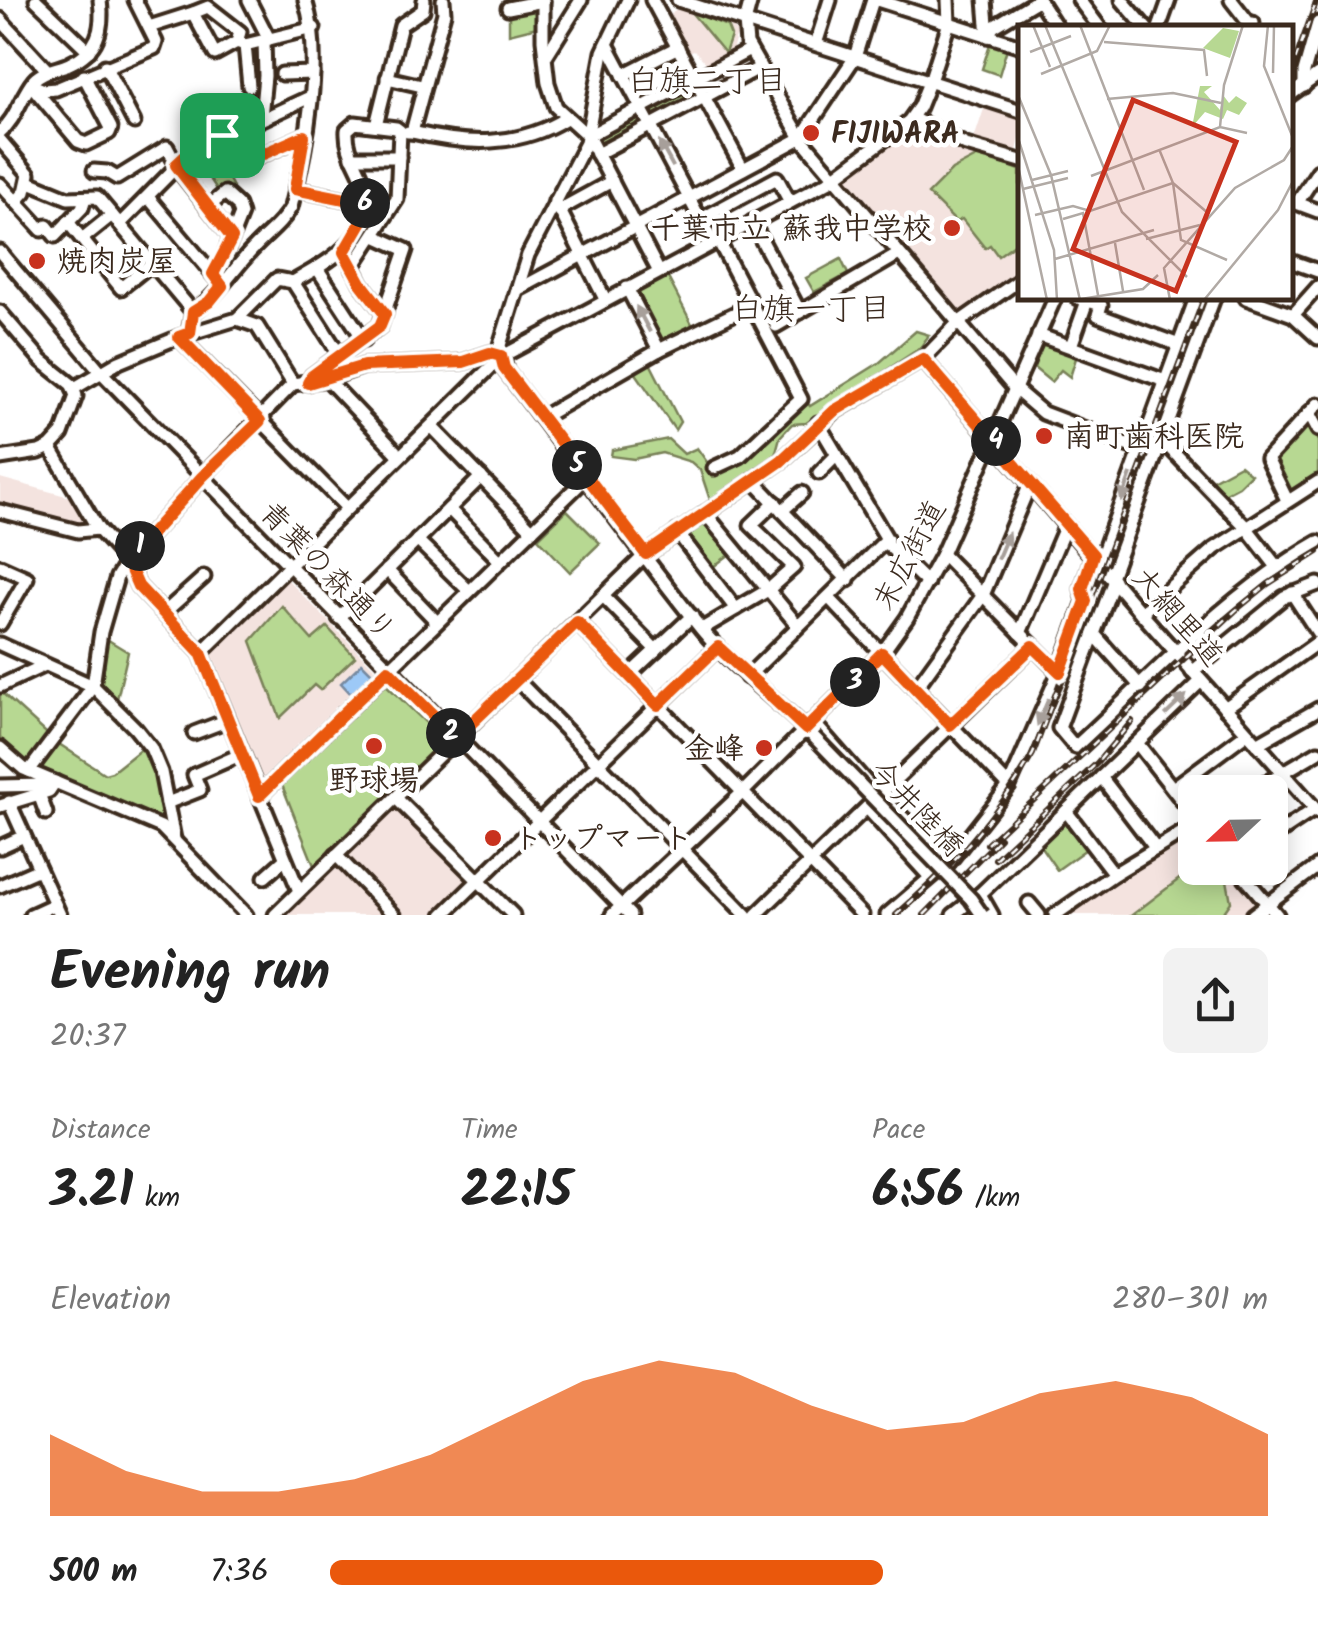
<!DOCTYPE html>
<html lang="en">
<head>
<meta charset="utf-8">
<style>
	:root { --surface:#fff; --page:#f2f2f2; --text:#222; --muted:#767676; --accent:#ea580c }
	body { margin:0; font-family:Kalam,"Klee One",sans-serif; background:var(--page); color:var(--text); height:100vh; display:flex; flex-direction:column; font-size:38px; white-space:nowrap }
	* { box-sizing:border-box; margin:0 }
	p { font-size:32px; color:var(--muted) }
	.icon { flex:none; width:55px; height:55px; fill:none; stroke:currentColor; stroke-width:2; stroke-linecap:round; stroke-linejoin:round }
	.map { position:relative; height:915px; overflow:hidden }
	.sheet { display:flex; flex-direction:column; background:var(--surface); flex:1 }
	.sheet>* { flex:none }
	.needle { width:65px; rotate:248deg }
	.tools { position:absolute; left:1178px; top:775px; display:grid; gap:20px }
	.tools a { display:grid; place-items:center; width:110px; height:110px; border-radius:15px; background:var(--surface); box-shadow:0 5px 25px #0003; font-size:50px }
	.pin { position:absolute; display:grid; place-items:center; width:85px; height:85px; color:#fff; margin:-42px; border-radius:20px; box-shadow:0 5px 15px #0006 }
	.km { position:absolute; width:50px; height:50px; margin:-25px; border-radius:50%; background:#222; color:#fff; font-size:28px; line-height:50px; text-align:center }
	.round { display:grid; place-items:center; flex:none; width:105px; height:105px; border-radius:15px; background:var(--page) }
	.overview { display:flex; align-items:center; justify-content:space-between; height:170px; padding:0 50px }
	h1 { font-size:55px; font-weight:600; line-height:75px }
	.metrics { display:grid; grid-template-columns:repeat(3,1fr); gap:15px; height:170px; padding:10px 50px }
	.metrics div { display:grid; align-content:center }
	.metrics b { font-size:50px; font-weight:600 }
	.metrics small { font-size:28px; font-weight:400 }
	.metrics p { font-size:28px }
	.chart { height:280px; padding:20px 50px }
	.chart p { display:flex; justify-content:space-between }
	.chart svg { width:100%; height:180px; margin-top:10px; fill:var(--accent); opacity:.7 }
	ul { padding:0 50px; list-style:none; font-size:32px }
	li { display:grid; grid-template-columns:160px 120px 1fr; align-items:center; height:75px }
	li i { height:25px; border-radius:12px; background:var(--accent) }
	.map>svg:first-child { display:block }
	.built { fill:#f4e3df }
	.green { fill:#b7d892; stroke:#798158; stroke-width:2.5 }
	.water { fill:#9dc9f7; stroke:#7689a0; stroke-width:2.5 }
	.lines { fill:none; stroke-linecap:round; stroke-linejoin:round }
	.minor-casing { stroke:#3b2a1e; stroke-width:19 }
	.minor { stroke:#fff; stroke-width:11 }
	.rail-casing { stroke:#3b2a1e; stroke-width:6 }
	.rail { stroke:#fff; stroke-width:2.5; stroke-dasharray:8; stroke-linecap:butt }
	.minor-bridge-casing { stroke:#3b2a1e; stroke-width:19; stroke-linecap:butt }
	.minor-bridge { stroke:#fff; stroke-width:11 }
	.oneway { fill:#a79f9a }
	.route-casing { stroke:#fff; stroke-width:20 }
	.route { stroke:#ea580c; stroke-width:12 }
	.poi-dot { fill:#c8321e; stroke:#fff; stroke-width:4 }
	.labels { text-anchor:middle; stroke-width:9; stroke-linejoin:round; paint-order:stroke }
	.poi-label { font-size:30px; font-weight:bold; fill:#3b2a1e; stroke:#fff; text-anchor:start }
	.street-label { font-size:30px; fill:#3b2a1e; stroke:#fff }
	.neighbourhood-label { font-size:32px; fill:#3b2a1e; stroke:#fff }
	.inset-road { fill:none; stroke:#b1aaa5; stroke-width:2.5 }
	.view { fill:#c8321e; fill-opacity:0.15; stroke:#c8321e; stroke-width:5 }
	.inset-edge { fill:none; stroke:#3b2a1e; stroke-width:5 }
</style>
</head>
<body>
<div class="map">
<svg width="1318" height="915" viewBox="0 0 1318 915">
	<rect width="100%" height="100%" fill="#fff"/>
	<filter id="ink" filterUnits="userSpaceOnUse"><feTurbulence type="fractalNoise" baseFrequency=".01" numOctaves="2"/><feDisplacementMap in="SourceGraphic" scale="20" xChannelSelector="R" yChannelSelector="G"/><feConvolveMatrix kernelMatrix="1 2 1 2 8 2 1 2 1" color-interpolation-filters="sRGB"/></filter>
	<g filter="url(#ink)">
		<g class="built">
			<path d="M678,7L732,23L737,34L731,54L709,66L694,50L689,52L667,18Z"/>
			<path d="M985,106L1020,117V139L1016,154L972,145Z"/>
			<path d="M911,123L1020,162V276L965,314L957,315L842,180L843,176L889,144Z"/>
			<path d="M0,478L77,499L91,524L89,528L0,509Z"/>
			<path d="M280,578H286L376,670L377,676L263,787L258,786L206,655Z"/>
			<path d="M400,806L470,878V883L437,915H399L345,859L346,854Z"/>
			<path d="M1195,833V868H1232L1262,905L1248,915H1067L1123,875Z"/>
			<path d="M335,866H339L386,915H284Z"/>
		</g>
		<g class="green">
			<path d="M541,5V26L509,34V12Z"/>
			<path d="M690,11L727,26L731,36L725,53Z"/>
			<path d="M991,41L1008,45L999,75L982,69Z"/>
			<path d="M690,83L698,92L696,98L653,121L646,107Z"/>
			<path d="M641,114L644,126L599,150L593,134Z"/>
			<path d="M980,155L1020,170V240L998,256L990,245L985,248L962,219L956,222L928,194L952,170Z"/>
			<path d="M219,161L233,187L220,194L205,171L193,180L192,178Z"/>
			<path d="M841,259L848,274L814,292L806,278Z"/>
			<path d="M665,272L694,328L660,346L633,289Z"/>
			<path d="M916,331L929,335L920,348L806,423L792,424L780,437L774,459L711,503L700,470L691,462L662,453L634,459L611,456L612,450L668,439L684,454L697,448L714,472L805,400L810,406L879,363Z"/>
			<path d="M1042,342L1077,355L1070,377L1061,370L1051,382L1034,368Z"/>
			<path d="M649,361L680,422L675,430L633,369Z"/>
			<path d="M1308,421L1318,432V479L1293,493L1288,492L1274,459Z"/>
			<path d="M1240,465L1251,474L1239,486L1220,496L1207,483Z"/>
			<path d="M567,510L600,543L570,572L538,538Z"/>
			<path d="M705,521L734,551L709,570L685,534Z"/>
			<path d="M282,606L312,640L327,627L355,657L320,690L314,685L280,718L251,641Z"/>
			<path d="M105,638L128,652L117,699L100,682Z"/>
			<path d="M382,681L442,738V744L315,868L280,780Z"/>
			<path d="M0,691L56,742L105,774L112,772L145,746L160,774L169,823L164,825L36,771L0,738Z"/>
			<path d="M1064,820H1068L1089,847L1057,870L1039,844Z"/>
			<path d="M1195,867L1218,868L1227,880L1231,902L1222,915H1132Z"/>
		</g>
		<path class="water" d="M362,663L373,674L352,695L341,683Z"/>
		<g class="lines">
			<defs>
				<g id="minor">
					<path d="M36,0L89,51"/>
					<path d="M249,0L269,39"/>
					<path d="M543,0V40L548,83L556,107L588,136L658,270"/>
					<path d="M628,0L603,52L586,143L528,255L500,345L506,371C571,457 634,546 702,630C735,670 778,700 814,737"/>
					<path d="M652,0L743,169"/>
					<path d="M678,0L1021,111"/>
					<path d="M751,0L745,22L747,44L801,138L1015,389L1043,413L1140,450"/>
					<path d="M877,0L1021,46"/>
					<path d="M985,0L988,36"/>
					<path d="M1039,0L1057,28"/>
					<path d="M1079,0L1100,28"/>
					<path d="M1122,0L1146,28"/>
					<path d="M1231,0L1249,23H1253"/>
					<path d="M508,8L543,1"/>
					<path d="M0,19L48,71"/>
					<path d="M149,27L193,13"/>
					<path d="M1159,28L1169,0"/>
					<path d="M988,36L993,27L1038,0"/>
					<path d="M237,42L240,32L208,7L193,13L215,54L237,42L245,45"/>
					<path d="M607,44L713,243"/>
					<path d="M816,44L830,0"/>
					<path d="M546,56L581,0"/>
					<path d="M105,66L134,122"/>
					<path d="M282,74L313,73"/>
					<path d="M623,75L678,47"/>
					<path d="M387,78L422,86"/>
					<path d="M31,85L44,90L56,89L154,48L156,42L135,0"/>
					<path d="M31,85L78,141L86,144L109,133L111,128L84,76"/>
					<path d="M249,86L245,45L314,28"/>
					<path d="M1304,86V72L1318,23"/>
					<path d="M1290,95L1318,75"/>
					<path d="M261,117L265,76L264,40"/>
					<path d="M912,118L966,145L1021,161"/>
					<path d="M376,125L401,25L423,10L424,0"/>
					<path d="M0,132C17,118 20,97 34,80C43,70 58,69 69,64C98,51 104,29 100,0"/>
					<path d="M408,132H412L444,13L443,0"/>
					<path d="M412,132C466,145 518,148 566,118"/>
					<path d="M222,135L236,166"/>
					<path d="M588,136L750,50"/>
					<path d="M0,140L29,174L25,192L16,202"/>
					<path d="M597,154L759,68"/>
					<path d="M352,157H399"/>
					<path d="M228,170L304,136"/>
					<path d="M94,171L107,172L117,178L167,147L181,173L232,238"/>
					<path d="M29,182L68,198L97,197L193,312"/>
					<path d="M0,184L42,230L47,226L55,236L82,208L85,198"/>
					<path d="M295,189L365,203"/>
					<path d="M148,197L216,278"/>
					<path d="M555,201L605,299"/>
					<path d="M1294,202L1318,211"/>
					<path d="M1297,203L1318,171"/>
					<path d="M208,207L225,193L238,205L241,214L219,269L213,274"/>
					<path d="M559,210L612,181"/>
					<path d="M701,219L777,178L790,202"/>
					<path d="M68,222L121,288L152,263"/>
					<path d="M752,222L800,312"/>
					<path d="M120,224L191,152L310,97"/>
					<path d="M82,239L112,215"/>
					<path d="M0,252L102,373L630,915"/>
					<path d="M349,259L361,283L385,314"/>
					<path d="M1290,261L1318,271"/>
					<path d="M317,268L364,340"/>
					<path d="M293,282C334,259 383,232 361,175C354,159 346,148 347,130L355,123L396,128L400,131L397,199L354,265"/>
					<path d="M627,288L659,350"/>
					<path d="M517,290L801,138L855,57L873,0"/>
					<path d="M1078,298L1101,305L1098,315L1179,345"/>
					<path d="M1246,298L1293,315L1318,338"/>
					<path d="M0,312L42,361L72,385L76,396L62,434L50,447L39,452L0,458"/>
					<path d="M1293,315L1318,287"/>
					<path d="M237,319L257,326L293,384"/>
					<path d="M776,326L899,254"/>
					<path d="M189,333L193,312C218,296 233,269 254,248C267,234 282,224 291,207C306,149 324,57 305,0"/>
					<path d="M1038,335L1165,381"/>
					<path d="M179,337L346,507"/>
					<path d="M1071,346L1087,301"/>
					<path d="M923,359L1141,613L1318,812"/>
					<path d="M327,379L400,456"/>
					<path d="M308,383L312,376L380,326L406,250L375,236"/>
					<path d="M73,389L119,362L179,337L237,319L277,279L293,282L341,357"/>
					<path d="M1309,413L1318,430"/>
					<path d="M541,418L659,350L752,305"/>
					<path d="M432,427L531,529"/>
					<path d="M1162,440L1246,527L1277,567"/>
					<path d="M50,447L98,529L127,561L138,586L201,653L299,891"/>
					<path d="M714,468L740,456L801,399L718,240"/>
					<path d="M819,473L837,455"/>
					<path d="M753,480L848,580"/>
					<path d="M1287,500L1267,459L1318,404"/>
					<path d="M449,509L500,561"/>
					<path d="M0,511L78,531L98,529"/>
					<path d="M782,511L802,493"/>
					<path d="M705,513L798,626"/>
					<path d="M677,532L736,609"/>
					<path d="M417,540L469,591"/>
					<path d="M885,542L927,583"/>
					<path d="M942,554L1059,672"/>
					<path d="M1099,563L1196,298"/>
					<path d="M0,566L27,578L0,624"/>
					<path d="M387,570L437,622"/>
					<path d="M1111,577L1214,298"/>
					<path d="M1114,580L1059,728L1075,747C1152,676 1227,594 1318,542"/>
					<path d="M1292,593L1318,633"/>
					<path d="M603,596L656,650"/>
					<path d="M829,598L1009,786"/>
					<path d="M164,613L204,577"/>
					<path d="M1141,613L1214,549L1318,482"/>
					<path d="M339,618L481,477"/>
					<path d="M577,622L862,915"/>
					<path d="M702,629L768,590L794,567L751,525L775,502"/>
					<path d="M1020,633L1066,525"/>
					<path d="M1094,634L1141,687"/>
					<path d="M0,644L93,686L135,728L151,748L161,772L174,839"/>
					<path d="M201,653L501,357L828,182L909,121L919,107L932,75L949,23L948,0"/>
					<path d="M1192,672L1284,597L1318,584"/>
					<path d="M629,675L692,616"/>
					<path d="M747,677L887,539L818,423"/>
					<path d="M517,680L746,915"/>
					<path d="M0,686L45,665"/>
					<path d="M916,688L983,595L1030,484"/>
					<path d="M1225,708L1318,642"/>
					<path d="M813,722L865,781L949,862"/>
					<path d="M194,733L228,720"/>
					<path d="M1137,743L1195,817"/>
					<path d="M1257,744L1318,709"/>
					<path d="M0,748L24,769L161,827L246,915"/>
					<path d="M29,771L93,686L101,632L117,577L127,561L202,477L293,384L327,379L364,366L463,362L490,353L501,357"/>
					<path d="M1101,777L1156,849"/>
					<path d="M0,786L46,785"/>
					<path d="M1173,788L1247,733"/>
					<path d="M1250,792L1318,752"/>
					<path d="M39,794L46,813"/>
					<path d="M259,796L586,478"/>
					<path d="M396,798L513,915"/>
					<path d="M9,802L60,915"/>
					<path d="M167,803L200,790L194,775L242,754"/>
					<path d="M0,806L49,791L55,782"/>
					<path d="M867,808L929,876"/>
					<path d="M1066,811L1114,874"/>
					<path d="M1270,839L1315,809"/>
					<path d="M0,847L24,836"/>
					<path d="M336,855L394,915"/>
					<path d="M1237,868L1277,915"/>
					<path d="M265,877L284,860"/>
					<path d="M0,886L39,869"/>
					<path d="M980,894L992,915"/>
					<path d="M1029,903L1039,915"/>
					<path d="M31,915L55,904"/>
					<path d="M275,915L645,555L781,461L835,411L923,359L958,323L1021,279"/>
					<path d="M443,915L718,647"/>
					<path d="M612,915L743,792L882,653L907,618L942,554L1055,298"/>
					<path d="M756,915L1033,646"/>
					<path d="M887,915L949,862L1009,786L1059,672L1085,601L1082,589L1093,555"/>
					<path d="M953,915L980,894L1201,681"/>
					<path d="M1055,915L1114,874L1195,825"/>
					<path d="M1253,915L1318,866"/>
				</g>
			</defs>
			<use href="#minor" class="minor-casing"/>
			<use href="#minor" class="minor"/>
			<defs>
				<g id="rail">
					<path d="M1290,75L1317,0"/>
					<path d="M987,844L1235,611L1268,584L1318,552"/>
					<path d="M995,859L1097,763L1132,721"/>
					<path d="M896,915C953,865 995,820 1033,754L1204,298"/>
					<path d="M924,915L1000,838"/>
				</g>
			</defs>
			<use href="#rail" class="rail-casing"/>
			<use href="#rail" class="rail"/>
			<defs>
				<path id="minor-bridge" d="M814,737L971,899L982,915"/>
			</defs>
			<use href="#minor-bridge" class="minor-bridge-casing"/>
			<use href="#minor-bridge" class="minor-bridge"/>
		</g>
		<defs><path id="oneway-solid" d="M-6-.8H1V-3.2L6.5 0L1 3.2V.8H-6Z" transform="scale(2.5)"/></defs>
		<g class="oneway">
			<use href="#oneway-solid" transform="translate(666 154) rotate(-119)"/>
			<use href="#oneway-solid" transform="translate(643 319) rotate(-118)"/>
			<use href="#oneway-solid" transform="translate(1126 488) rotate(110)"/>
			<use href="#oneway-solid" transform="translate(1003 546) rotate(-67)"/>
			<use href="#oneway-solid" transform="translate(1176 705) rotate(-44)"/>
			<use href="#oneway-solid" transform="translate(1043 712) rotate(113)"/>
		</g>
	</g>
	<g class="lines" filter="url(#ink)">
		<defs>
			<path id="route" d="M222,135L236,166L304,136L295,189L365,203V216L344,252L361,283L385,314L380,326L312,376L308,383L364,366L463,362L490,353L501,356L504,368L646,554L781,461L834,411L923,359L1093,555L1082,589L1086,601L1060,672L1033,646L950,725L882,653L806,729L718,647L658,705L577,622L456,738L388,670L259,796L201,653L138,586L127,561L202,477L260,421L179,337L190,333L193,312L209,302L222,286L213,274L232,238L176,165L190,152Z"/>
		</defs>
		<use href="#route" class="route-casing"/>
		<use href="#route" class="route"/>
	</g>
	<g class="poi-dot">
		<circle cx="811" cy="133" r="10"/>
		<circle cx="952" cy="228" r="10"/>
		<circle cx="37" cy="261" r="10"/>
		<circle cx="1044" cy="436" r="10"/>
		<circle cx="374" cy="746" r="10"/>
		<circle cx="764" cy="748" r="10"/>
		<circle cx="493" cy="838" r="10"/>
	</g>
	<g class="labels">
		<g class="poi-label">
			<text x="831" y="143">FIJIWARA</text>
			<text x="932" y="238" text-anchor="end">千葉市立 蘇我中学校</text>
			<text x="57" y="271">焼肉炭屋</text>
			<text x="1064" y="446">南町歯科医院</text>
			<text x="744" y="758" text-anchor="end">金峰</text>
			<text x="374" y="790" text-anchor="middle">野球場</text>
			<text x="513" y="848">トップマート</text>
		</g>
		<g class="street-label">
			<text transform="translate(909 555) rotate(-62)" y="10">末広街道</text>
			<text transform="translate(328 571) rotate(46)" y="10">青葉の森通り</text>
			<text transform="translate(1178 616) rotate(49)" y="10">大網里道</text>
			<text transform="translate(917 808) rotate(46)" y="10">今井陸橋</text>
		</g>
		<g class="neighbourhood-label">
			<text x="707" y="91">白旗二丁目</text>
			<text x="811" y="319">白旗一丁目</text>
		</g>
	</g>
	<g transform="translate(1018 25)">
		<rect width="275" height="275" fill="#fff"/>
		<path d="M205,3L221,6L212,33L185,23ZM182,61H194L186,67L202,85L205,70L211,78L218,71L229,78L221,90L209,85L205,94L187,87L174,102Z" fill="#b7d892"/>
		<path class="inset-road" d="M15,0L32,42M27,0L104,187L169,252M62,0L126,165M250,0L246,41L275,113M86,17L186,25L189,51M12,27L53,11M255,48L256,0M23,49L79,26L92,0M0,70L33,150L62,275M89,74L155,68L203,78M202,102L206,60L225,0M0,113L36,225L39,275M141,124L155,158L163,215L209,235M0,141L29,275M73,151L202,102L229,108M14,155L50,146M155,158L191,189M5,164L50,153M17,190L55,181L72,186L155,158M45,194L65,188L80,270M128,214L182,200M97,218L105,266M37,234L136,205M57,275L125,264L140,250M152,275L146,243L217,163L266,135L275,121M186,275L260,185L275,156"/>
		<path class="view" d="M115,75L218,117L158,266L55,224Z"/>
		<rect width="275" height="275" class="inset-edge"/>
	</g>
</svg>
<div class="tools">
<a><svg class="needle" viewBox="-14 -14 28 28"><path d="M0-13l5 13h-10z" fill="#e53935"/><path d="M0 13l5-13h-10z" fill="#767676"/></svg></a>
</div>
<div class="pin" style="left:222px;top:135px;background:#1e9e55"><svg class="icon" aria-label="arrive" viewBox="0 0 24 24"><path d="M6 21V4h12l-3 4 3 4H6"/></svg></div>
<b class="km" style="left:140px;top:546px">1</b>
<b class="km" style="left:451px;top:733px">2</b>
<b class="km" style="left:855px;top:682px">3</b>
<b class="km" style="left:996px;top:441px">4</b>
<b class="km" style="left:577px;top:465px">5</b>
<b class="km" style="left:365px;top:203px">6</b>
</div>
<section class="sheet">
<div class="overview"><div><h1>Evening run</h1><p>20:37</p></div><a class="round"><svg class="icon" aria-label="share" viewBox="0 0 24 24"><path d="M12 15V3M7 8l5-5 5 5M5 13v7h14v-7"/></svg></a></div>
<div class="metrics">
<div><p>Distance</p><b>3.21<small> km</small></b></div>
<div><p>Time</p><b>22:15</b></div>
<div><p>Pace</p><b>6:56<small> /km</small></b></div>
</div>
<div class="chart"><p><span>Elevation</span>280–301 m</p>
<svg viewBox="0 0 160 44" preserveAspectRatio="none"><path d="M0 44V24L10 33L20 38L30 38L40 35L50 29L60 20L70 11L80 6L90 9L100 17L110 23L120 21L130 14L140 11L150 15L160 24V44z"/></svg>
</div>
<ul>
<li><b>500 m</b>7:36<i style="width:59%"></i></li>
</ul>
</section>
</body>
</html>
